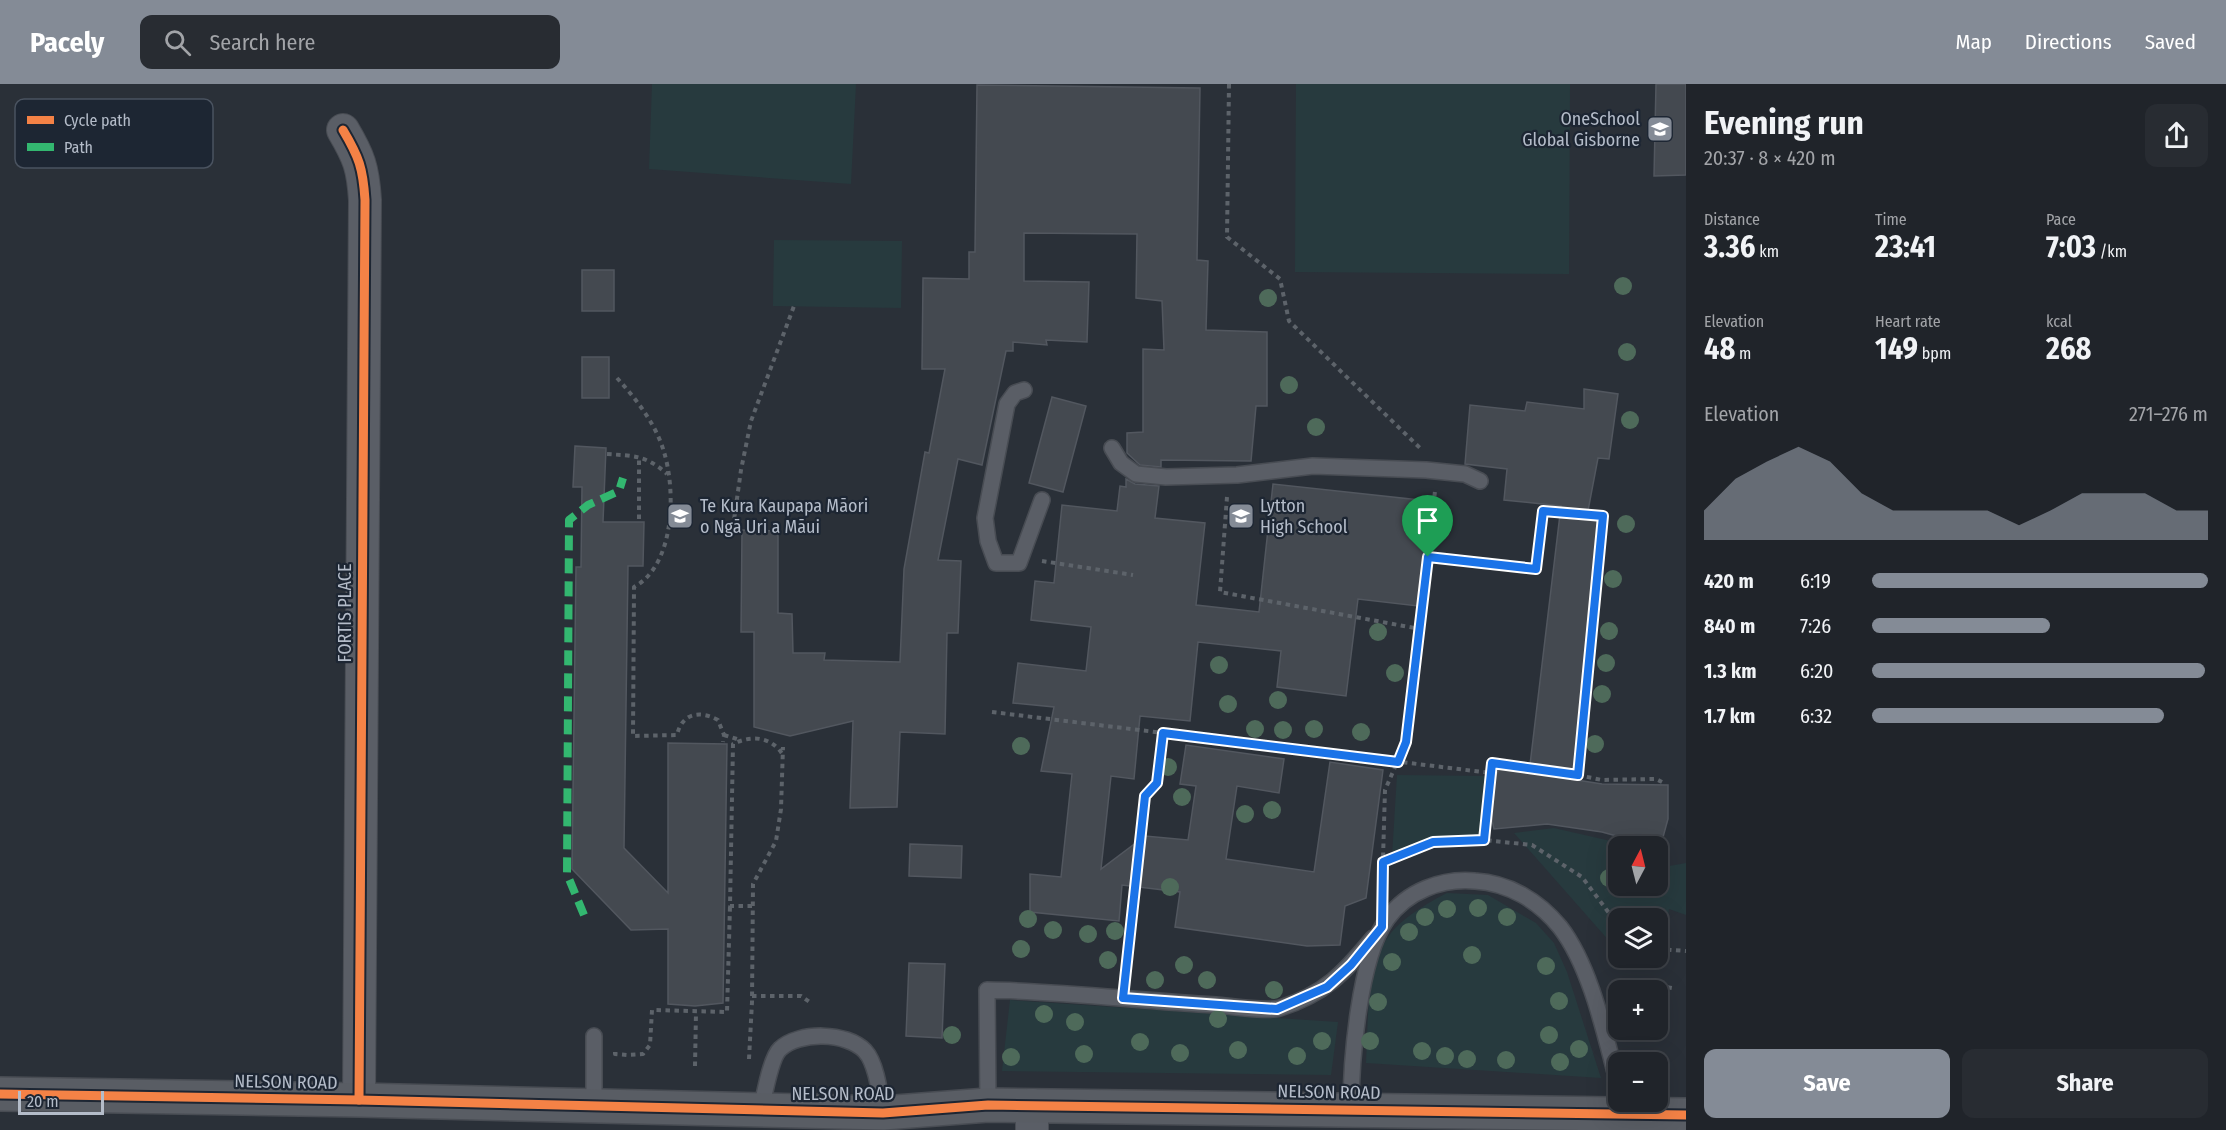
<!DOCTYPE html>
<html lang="en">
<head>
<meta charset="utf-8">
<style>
	:root { --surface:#20242a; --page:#282c32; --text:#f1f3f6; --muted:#a2a4a8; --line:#3d4147; --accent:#848b96 }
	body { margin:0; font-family:"Fira Sans Condensed",sans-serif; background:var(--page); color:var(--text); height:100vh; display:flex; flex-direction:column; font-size:22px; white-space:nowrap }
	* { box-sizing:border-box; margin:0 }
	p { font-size:20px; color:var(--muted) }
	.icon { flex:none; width:33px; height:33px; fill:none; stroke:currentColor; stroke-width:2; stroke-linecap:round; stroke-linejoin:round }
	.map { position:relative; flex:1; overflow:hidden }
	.drawer { display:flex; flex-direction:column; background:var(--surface); width:540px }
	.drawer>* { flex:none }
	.needle { width:39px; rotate:7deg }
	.fabs { position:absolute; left:1608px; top:752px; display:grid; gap:12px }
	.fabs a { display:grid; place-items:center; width:60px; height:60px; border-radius:12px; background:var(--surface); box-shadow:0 6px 24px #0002,0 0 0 2px var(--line); font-size:30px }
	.scale { position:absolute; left:18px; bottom:15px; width:86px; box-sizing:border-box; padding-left:6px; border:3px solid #b4bcc9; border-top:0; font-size:16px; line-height:21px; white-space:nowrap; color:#b4bcc9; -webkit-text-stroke:4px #1d2633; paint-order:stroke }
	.pin { position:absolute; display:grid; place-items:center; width:51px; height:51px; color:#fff; margin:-62px -26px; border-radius:50% 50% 50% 0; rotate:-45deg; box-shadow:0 0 6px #0007 }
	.pin .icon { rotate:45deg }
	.round { display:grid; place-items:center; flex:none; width:63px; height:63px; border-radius:12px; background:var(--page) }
	.overview { display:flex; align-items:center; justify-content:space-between; height:102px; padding:0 18px }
	h1 { font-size:33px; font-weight:700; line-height:45px }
	.metrics { display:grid; grid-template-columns:repeat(3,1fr); gap:9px; height:102px; padding:6px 18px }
	.metrics div { display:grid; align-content:center }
	.metrics b { font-size:30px; font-weight:700 }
	.metrics small { font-size:16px; font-weight:400 }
	.metrics p { font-size:16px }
	.chart { height:168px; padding:12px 18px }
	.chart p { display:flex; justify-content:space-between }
	.chart svg { width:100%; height:108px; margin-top:6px; fill:var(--accent); opacity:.7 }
	.cta { display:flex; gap:12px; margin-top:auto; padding:12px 18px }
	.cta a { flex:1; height:69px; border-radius:12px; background:var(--accent); color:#fff; font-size:24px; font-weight:700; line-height:69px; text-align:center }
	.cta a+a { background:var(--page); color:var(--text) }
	ul { padding:0 18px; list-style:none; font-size:20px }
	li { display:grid; grid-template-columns:96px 72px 1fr; align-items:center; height:45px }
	li i { height:15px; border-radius:8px; background:var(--accent) }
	header { display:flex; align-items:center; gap:36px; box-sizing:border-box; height:84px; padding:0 30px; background:var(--accent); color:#fff }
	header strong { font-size:28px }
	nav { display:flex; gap:33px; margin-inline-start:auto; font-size:21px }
	.search { width:420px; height:54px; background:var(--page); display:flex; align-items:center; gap:15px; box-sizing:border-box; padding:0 21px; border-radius:12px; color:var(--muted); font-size:22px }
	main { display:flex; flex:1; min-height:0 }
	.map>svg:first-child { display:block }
	.green { fill:#273a3e }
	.building { fill:#444950; stroke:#52575f; stroke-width:1.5 }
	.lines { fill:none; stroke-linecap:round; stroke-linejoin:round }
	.lane-casing { stroke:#484c53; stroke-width:18 }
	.street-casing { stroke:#484c53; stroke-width:34 }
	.secondary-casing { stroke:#484c53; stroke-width:36 }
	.path { stroke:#5d636a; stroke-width:4; stroke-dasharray:4.5 4.5; stroke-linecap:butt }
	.lane { stroke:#5a5e66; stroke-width:15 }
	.street { stroke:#5a5e66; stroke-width:32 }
	.secondary { stroke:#595d64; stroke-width:33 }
	.quiet { stroke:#33b770; stroke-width:8; stroke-dasharray:15 8; stroke-linecap:butt }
	.cycleway-casing { stroke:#1d2633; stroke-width:13 }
	.cycleway { stroke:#f48246; stroke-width:9 }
	.tree { fill:#4e6a5a }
	.route-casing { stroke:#fff; stroke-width:12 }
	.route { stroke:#1a73e8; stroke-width:8 }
	.labels { text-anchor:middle; stroke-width:4.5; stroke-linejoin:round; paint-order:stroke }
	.poi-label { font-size:18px; fill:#b4bcc9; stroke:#1d2633; text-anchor:start }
	.street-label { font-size:18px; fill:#b4bcc9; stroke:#1d2633 }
	.key { fill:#1d2633; stroke:#4a5360; stroke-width:1.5 }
	.key-label { font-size:16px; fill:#b4bcc9 }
</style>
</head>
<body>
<header>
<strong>Pacely</strong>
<div class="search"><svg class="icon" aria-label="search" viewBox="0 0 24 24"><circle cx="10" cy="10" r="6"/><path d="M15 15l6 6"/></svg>Search here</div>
<nav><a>Map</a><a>Directions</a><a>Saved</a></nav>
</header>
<main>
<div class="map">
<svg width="1686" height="1046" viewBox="0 0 1686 1046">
	<rect width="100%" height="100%" fill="#2a3038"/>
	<g class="green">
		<path d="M652,0H856L851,100L649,85Z"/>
		<path d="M1296,0H1570L1569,190L1295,188Z"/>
		<path d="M774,156L902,157L901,224L773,222Z"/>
		<path d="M1397,691L1486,692L1481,751L1392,772Z"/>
		<path d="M1554,744L1615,758L1619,762L1618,801H1658V784L1686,779V831L1669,825L1666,851L1658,853V834H1618V867L1514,749Z"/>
		<path d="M1447,809L1488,811L1536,839L1554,859L1567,888L1601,994L1366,979C1368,940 1366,886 1388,853C1400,835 1429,818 1447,809Z"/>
		<path d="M1010,916L1338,938L1331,991L1002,987Z"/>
	</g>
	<g class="building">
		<path d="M1656,0H1686V91L1654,92Z"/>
		<path d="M977,1L1200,4L1197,176L1208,177L1206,246L1267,248V322H1256L1251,377L1161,376V383L1140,381L1127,369V349L1143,348V265L1164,266L1162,217L1136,214L1137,150L1024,149V197L1089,198L1087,258L1046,256L1047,261L1013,258V267H1006L982,381L958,375L938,476L961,477L958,549H947L945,650L900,648L897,723L850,724L853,637L790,652L754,643V548H741L742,446L778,447V529L792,530L793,569H825L824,576L900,578L904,485L925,368L929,369L945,285H922L923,194L969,195V168H975Z"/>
		<rect x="582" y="186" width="32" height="41"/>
		<rect x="582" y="273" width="27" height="41"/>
		<path d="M1584,305L1618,310L1609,375L1598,374L1587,432L1601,434L1577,696L1602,700L1668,701V735L1660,764L1602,748L1547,740L1494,745L1486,710L1501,682L1529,689L1561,422L1504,416L1507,385L1465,380L1470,321L1525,327L1527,318L1584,325Z"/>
		<path d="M1052,313L1086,322L1063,408L1029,399Z"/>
		<path d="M575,362L606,364L603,438H644L643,482H628L624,764L668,809V659L727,660L723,919L695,922L668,920V845L631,846L572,785L576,483H581L582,403H573Z"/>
		<path d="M1126,395L1135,400L1159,402L1155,434L1205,439L1196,521L1259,528L1273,400L1429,417L1418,522L1358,515L1346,612L1277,603L1281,567L1198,558L1190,637L1140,632L1134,695L1111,692L1101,785L1145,752L1188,756L1196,702L1180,700L1186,661L1284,675L1279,709L1237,702L1226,775L1314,788L1330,678L1383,686L1366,814L1345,822L1340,861L1307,862L1175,843L1180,808L1122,801L1119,837L1030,828V790L1061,793L1072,690L1041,687L1054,623L1013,619L1018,579L1086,587L1091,543L1031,536L1035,497L1054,499L1062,421L1117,427L1120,402L1126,403Z"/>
		<path d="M910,760L962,762L961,794L909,792Z"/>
		<path d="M909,879L945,880L942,954L906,952Z"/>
	</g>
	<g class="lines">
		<defs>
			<g id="lane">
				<path d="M1024,306L1015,309L1007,320L985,434L988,457L996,479H1019L1042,416"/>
				<path d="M1112,364L1121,379L1136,390L1166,393L1237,391L1313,382L1426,386L1465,390L1480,397"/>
				<path d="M594,952V1022"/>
				<path d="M988,1021L987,906C1063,907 1139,917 1216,921C1230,922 1267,928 1280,924C1325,910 1344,889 1373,854"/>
				<path d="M1351,1025C1351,977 1359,874 1387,835C1407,807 1442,794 1475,797C1509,799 1539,817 1560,843C1591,883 1605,951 1618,1000"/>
				<path d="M761,1026C764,1012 771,973 780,965C799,947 847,948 865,967C877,980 880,1012 883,1029"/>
			</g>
			<g id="street">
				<path d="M343,46C359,73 363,84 365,116L359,1016"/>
				<path d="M1032,1021V1046"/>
			</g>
			<path id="secondary" d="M0,1010L359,1016L883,1029L988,1021L1686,1031"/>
		</defs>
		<use href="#lane" class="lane-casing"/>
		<use href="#street" class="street-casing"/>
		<use href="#secondary" class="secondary-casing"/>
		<g class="path">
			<path d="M1229,0L1227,153L1280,195L1289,237L1420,364"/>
			<path d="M617,294C636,315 656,340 664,368C676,407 675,481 634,503L633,652L677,651C682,629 700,626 718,636L724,651L723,658"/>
			<path d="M607,370C634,372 646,371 667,390"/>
			<path d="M1227,413L1220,508L1420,545L1435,407"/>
			<path d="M639,435V372"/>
			<path d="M733,443L741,386L751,337L794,222"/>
			<path d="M1428,473L1536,485L1543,427L1603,432L1578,691L1492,679L1484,756"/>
			<path d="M1042,477L1133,491"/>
			<path d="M992,628L1491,689"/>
			<path d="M724,651L740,656"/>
			<path d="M1578,691L1602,696L1656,695L1662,698"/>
			<path d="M1383,778L1433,758L1484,756L1532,761L1582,793L1618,841"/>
			<path d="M1382,809L1385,706L1406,658L1420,545"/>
			<path d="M752,822H730L733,660C751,651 771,652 783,671"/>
			<path d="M1658,865L1686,867"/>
			<path d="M1125,894L1145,712L1157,699L1163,649"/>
			<path d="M1614,905L1649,900L1672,904"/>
			<path d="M752,912H801L811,919"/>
			<path d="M615,968V970L627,971L643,970L650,961L652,926L727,928L730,822"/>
			<path d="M749,975L752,918L753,800L776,757L781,725L783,663"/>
			<path d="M695,982L696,928"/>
		</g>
		<use href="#lane" class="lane"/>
		<use href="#street" class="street"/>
		<use href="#secondary" class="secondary"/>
		<path class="quiet" d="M584,831L567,790L569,436L588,421L619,407L623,394"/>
		<defs>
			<g id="cycleway">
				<path d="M343,46C359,73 363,84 365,116L359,1016"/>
				<path d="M0,1010L359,1016L883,1029L988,1021L1686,1031"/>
			</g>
		</defs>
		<use href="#cycleway" class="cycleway-casing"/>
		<use href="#cycleway" class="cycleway"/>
	</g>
	<g class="tree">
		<circle cx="1623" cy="202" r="9"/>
		<circle cx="1268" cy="214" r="9"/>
		<circle cx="1627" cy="268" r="9"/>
		<circle cx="1289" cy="301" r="9"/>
		<circle cx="1630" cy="336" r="9"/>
		<circle cx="1316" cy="343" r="9"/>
		<circle cx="1626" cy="440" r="9"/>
		<circle cx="1613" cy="495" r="9"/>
		<circle cx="1609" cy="547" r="9"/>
		<circle cx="1378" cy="548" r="9"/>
		<circle cx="1606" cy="579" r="9"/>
		<circle cx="1219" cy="581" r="9"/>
		<circle cx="1395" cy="589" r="9"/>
		<circle cx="1602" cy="610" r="9"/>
		<circle cx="1278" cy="616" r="9"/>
		<circle cx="1228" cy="620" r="9"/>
		<circle cx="1255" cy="645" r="9"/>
		<circle cx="1314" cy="645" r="9"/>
		<circle cx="1283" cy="646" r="9"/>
		<circle cx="1361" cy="648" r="9"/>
		<circle cx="1595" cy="660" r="9"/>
		<circle cx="1021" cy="662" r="9"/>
		<circle cx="1168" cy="683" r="9"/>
		<circle cx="1182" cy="713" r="9"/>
		<circle cx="1272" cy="726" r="9"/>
		<circle cx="1245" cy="730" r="9"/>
		<circle cx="1609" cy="794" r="9"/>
		<circle cx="1170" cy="803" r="9"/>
		<circle cx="1478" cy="824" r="9"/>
		<circle cx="1447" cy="825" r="9"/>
		<circle cx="1425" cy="833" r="9"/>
		<circle cx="1507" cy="833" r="9"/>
		<circle cx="1028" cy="835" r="9"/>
		<circle cx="1053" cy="846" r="9"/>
		<circle cx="1115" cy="847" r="9"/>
		<circle cx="1409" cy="848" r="9"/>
		<circle cx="1088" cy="850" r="9"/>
		<circle cx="1021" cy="865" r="9"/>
		<circle cx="1472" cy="871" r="9"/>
		<circle cx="1108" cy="876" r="9"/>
		<circle cx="1392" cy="878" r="9"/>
		<circle cx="1184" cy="881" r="9"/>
		<circle cx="1546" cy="882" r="9"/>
		<circle cx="1155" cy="896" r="9"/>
		<circle cx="1207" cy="896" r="9"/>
		<circle cx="1274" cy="906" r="9"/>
		<circle cx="1559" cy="917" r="9"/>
		<circle cx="1378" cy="918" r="9"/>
		<circle cx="1044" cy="930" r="9"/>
		<circle cx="1218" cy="935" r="9"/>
		<circle cx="1075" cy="938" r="9"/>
		<circle cx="952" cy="951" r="9"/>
		<circle cx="1549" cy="951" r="9"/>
		<circle cx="1322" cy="957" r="9"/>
		<circle cx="1370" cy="957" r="9"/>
		<circle cx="1140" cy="958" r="9"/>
		<circle cx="1579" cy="965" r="9"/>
		<circle cx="1238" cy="966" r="9"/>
		<circle cx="1422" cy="967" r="9"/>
		<circle cx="1180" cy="969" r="9"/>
		<circle cx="1084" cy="970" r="9"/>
		<circle cx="1297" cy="972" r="9"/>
		<circle cx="1445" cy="972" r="9"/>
		<circle cx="1011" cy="973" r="9"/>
		<circle cx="1467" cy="975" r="9"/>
		<circle cx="1506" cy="976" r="9"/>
		<circle cx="1560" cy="978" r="9"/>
	</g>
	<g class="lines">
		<defs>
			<path id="route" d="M1543,427L1603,432L1578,691L1492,679L1484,756L1433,758L1383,778L1382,843L1351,881L1327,903L1277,925L1123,914L1145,712L1157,699L1163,649L1398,678L1406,658L1428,473L1536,485Z"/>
		</defs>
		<use href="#route" class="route-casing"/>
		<use href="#route" class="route"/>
	</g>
	<defs>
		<symbol id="school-square" viewBox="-11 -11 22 22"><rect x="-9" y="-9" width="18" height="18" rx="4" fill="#848b96" stroke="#1d2633"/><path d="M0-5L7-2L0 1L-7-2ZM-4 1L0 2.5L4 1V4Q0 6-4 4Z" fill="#fff"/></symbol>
	</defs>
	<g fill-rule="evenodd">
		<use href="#school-square" x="1645" y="30" width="30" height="30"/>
		<use href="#school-square" x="665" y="417" width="30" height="30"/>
		<use href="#school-square" x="1226" y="417" width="30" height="30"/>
	</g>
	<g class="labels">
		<g class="poi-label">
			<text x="1640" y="41" text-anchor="end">OneSchool<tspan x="1640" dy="21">Global Gisborne</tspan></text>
			<text x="700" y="428">Te Kura Kaupapa Māori<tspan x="700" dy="21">o Ngā Uri a Māui</tspan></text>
			<text x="1260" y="428">Lytton<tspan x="1260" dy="21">High School</tspan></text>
		</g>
		<g class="street-label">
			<text transform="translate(345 529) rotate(-90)" y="6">FORTIS PLACE</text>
			<text transform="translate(286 998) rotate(1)" y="6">NELSON ROAD</text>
			<text transform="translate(1329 1008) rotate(1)" y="6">NELSON ROAD</text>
			<text x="843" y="1016">NELSON ROAD</text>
		</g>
	</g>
	<rect x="15" y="15" width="198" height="69" rx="9" class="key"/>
	<rect x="27" y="32" width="27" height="8" fill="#f48246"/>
	<rect x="27" y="59" width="27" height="8" fill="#33b770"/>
	<g class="key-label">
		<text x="64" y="42">Cycle path</text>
		<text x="64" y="69">Path</text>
	</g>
</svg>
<div class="fabs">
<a><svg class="needle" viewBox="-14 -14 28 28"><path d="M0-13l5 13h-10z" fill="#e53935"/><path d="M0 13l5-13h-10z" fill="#a2a4a8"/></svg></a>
<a><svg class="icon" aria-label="layers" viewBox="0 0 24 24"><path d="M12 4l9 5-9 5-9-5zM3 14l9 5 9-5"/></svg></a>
<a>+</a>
<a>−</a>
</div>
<div class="scale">20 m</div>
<div class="pin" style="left:1428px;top:473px;background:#1e9e55"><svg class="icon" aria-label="arrive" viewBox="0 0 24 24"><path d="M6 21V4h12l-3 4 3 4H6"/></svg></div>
</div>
<section class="drawer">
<div class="overview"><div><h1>Evening run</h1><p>20:37 · 8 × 420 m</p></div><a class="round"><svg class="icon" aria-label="share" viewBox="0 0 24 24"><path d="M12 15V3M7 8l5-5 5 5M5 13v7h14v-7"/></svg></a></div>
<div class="metrics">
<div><p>Distance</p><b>3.36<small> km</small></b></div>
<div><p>Time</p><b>23:41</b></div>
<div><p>Pace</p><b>7:03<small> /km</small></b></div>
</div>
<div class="metrics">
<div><p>Elevation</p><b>48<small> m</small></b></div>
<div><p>Heart rate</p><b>149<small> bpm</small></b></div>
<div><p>kcal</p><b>268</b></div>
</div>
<div class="chart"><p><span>Elevation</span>271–276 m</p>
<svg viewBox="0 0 160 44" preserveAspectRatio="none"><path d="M0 44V32L10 19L20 12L30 6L40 12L50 25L60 32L70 32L80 32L90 32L100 38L110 32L120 25L130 25L140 25L150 32L160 32V44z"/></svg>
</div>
<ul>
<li><b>420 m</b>6:19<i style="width:100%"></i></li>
<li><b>840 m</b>7:26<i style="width:53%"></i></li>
<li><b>1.3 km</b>6:20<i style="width:99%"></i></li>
<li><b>1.7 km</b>6:32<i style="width:87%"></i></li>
</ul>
<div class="cta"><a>Save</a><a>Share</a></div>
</section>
</main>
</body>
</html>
